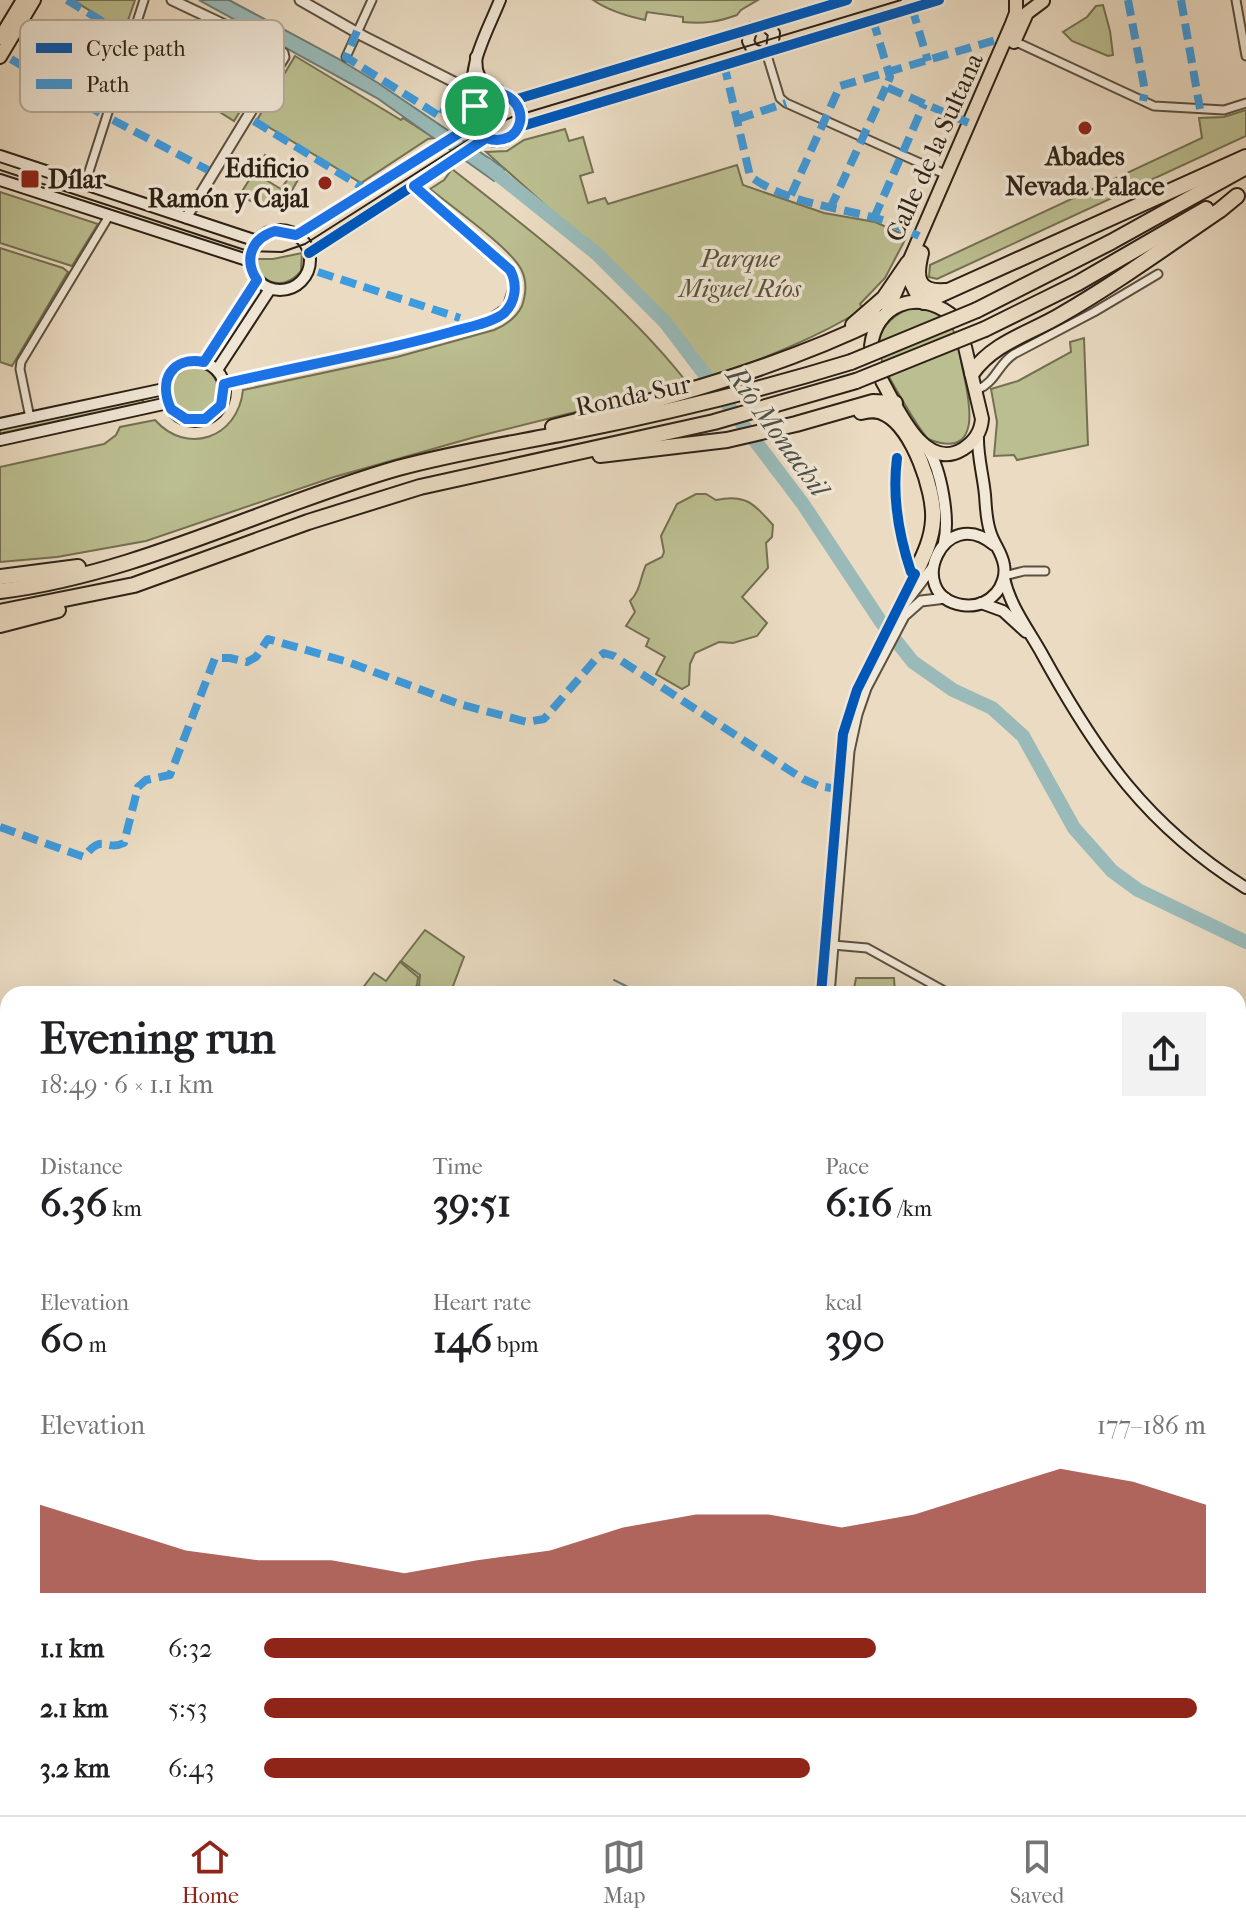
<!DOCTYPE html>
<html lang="en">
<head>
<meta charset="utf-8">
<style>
	:root { --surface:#fff; --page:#f2f2f2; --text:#202124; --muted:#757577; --line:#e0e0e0; --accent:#8f2418 }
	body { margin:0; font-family:"IM FELL French Canon",serif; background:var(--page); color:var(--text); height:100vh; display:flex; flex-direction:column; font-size:30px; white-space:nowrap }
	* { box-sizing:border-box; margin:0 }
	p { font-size:26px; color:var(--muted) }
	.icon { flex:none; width:44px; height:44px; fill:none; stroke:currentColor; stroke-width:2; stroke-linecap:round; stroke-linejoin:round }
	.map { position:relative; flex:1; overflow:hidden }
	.panel { position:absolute; left:0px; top:986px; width:1246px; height:830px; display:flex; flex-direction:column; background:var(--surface); border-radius:24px 24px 0 0; box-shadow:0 8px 32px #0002 }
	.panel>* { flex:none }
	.pin { position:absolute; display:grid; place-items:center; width:68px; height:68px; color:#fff; margin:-34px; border:4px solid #fff; border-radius:50%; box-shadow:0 2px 8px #0007 }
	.round { display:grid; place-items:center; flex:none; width:84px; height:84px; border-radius:0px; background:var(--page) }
	.overview { display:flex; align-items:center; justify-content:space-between; height:136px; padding:0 40px }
	h1 { font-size:44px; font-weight:700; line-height:60px }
	.stats { display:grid; grid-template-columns:repeat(3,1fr); gap:12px; height:136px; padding:8px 40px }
	.stats div { display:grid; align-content:center }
	.stats b { font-size:40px; font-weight:700 }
	.stats small { font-size:22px; font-weight:400 }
	.stats p { font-size:22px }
	.chart { height:224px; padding:16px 40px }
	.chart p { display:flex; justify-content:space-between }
	.chart svg { width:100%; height:144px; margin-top:8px; fill:var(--accent); opacity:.7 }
	ul { padding:0 40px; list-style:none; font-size:26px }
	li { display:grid; grid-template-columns:128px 96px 1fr; align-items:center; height:60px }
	li i { height:20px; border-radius:10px; background:var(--accent) }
	.tab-bar { display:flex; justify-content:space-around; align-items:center; height:112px; border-top:2px solid var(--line); background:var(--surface); font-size:22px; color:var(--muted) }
	.tab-bar a { display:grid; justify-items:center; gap:4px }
	.tab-bar .on { color:var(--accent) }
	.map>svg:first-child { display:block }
	.green { fill:#bbbe90; stroke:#747052; stroke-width:2 }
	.water { fill:#99bab9; stroke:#6e7d77; stroke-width:2 }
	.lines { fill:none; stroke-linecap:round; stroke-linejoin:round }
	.stream { stroke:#6e7d77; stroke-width:2 }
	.river { stroke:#99bab9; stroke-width:14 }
	.minor-casing { stroke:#5c5040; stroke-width:11 }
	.tertiary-casing { stroke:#5c5040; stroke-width:13 }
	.secondary-casing { stroke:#2d2115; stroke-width:14 }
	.primary-casing { stroke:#2d2115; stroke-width:16 }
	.motorway-casing { stroke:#2d2115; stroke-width:18 }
	.minor { stroke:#f1e8d7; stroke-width:7 }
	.tertiary { stroke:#f1e8d7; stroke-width:9 }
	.secondary { stroke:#f1e8d7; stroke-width:10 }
	.primary { stroke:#eadbc2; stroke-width:12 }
	.motorway { stroke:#eadbc2; stroke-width:14 }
	.tram { stroke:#2d2115; stroke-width:2 }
	.motorway-bridge-casing { stroke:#2d2115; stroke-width:18; stroke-linecap:butt }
	.motorway-bridge { stroke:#eadbc2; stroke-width:14 }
	.quiet { stroke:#3d9bdf; stroke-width:8; stroke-dasharray:16 8; stroke-linecap:butt }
	.cycleway-casing { stroke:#f1e8d7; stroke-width:15 }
	.cycleway { stroke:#0057b8; stroke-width:10 }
	.route-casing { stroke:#fff; stroke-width:16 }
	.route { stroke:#1a73e8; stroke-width:10 }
	.poi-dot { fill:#8f2418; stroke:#f1e8d7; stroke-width:3 }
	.labels { text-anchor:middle; stroke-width:7; stroke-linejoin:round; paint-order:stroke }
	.street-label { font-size:26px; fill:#2d2115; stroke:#f1e8d7 }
	.poi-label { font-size:26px; font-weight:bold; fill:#2d2115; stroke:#f1e8d7 }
	.park-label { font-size:26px; font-style:italic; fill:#58503a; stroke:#f1e8d7 }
	.water-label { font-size:28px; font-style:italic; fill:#4d4f46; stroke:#f1e8d7 }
	.key { fill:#f1e8d7; stroke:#b6ac9d; stroke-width:2 }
	.key-label { font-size:22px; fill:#2d2115 }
</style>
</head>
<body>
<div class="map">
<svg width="1246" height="1815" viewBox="0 0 1246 1815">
	<rect width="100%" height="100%" fill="#eadbc2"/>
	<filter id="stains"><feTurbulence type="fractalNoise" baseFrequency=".0025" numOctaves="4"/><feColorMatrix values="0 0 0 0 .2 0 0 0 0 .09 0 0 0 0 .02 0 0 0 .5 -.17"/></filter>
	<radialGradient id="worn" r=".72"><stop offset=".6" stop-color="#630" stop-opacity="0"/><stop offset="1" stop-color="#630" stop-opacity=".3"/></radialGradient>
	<g class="green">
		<path d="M73,0H135L124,32Z"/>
		<path d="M593,0H758L741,10L737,15C718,22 704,24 683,22V17L647,12L645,20C626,16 609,11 593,0Z"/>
		<path d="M1103,5L1110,31L1113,55L1108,56L1072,41L1063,32L1087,17L1096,6Z"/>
		<path d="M216,46L263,74L234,121L188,92Z"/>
		<path d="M295,56L401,120L403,118L434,138L428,139L361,183L257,120Z"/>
		<path d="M1246,110V136L937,279L929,277L930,265L1202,138L1199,118L1224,117Z"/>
		<path d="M565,129L569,141L583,137L593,172L580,176L588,203L605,198L608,204L737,165L743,185L824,213L875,222L907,236L885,278L860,304L863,309C822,335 758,362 712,376L668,320L629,280L486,152L507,151L524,140Z"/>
		<path d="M265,155L268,157L258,175L281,189L292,173L299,178L283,206L265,207L239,196Z"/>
		<path d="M452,169C535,234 620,298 685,380L675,387L475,437L334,477L146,541L57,557L0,562V467L104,444L116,435L120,427L155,420C187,456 238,438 243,390L397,357L494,330C506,325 516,318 522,306C526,294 527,280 521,269C510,248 451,206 430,189L444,180Z"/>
		<path d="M0,192L98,224L72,266L0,243Z"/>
		<path d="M0,248L63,268L68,272L12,366L0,362Z"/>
		<path d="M302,253L301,271C284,292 259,284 254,259H273Z"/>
		<path d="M910,308C920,309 931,309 940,314C958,325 959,353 963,371C970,402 983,461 928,439C917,426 909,411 900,396C879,361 862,329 910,308Z"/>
		<path d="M1084,338L1088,445L1017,460L1014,455L994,456L997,422L991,389L1018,381L1071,352L1070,342Z"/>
		<circle cx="194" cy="390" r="24"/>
		<path d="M142,397L144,406L0,437V428Z"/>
		<path d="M696,494H706L716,500C745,494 754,503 773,525L772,537L766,543L768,568L742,597L767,623L757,636L733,643L719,642L695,653L690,664L689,685L682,689L656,674L665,657L646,646L649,639L626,626L635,612L630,601C640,592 640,578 646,565L662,557L664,552L661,536L677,504Z"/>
		<path d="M425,930L464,957L450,994H440L419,986L420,975L401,961Z"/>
		<path d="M400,962L418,977L417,985L410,994H370L362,989L374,973L386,981Z"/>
		<path d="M856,978H894L895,994H853Z"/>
	</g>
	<path class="water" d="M199,0H229L337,58L378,83L505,169L494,181L377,98Z"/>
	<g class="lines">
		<g class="stream">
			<path d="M614,980L642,994"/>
			<path d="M0,1472L8,1473"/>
			<path d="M0,1635L8,1755"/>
			<path d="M16,1808L17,1815"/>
			<path d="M1030,1808L1049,1815"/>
		</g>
		<path class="river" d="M486,165L597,254L665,322L803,504L881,622L913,662L953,690L992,708L1023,736L1074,828L1112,871L1138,890L1246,942"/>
		<defs>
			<g id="minor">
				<path d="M1236,0L1246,56"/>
				<path d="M1014,41L1154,106L1224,110L1246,103"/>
				<path d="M766,52L780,98L786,103L947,175"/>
				<path d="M346,57L372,0"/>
				<path d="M85,184L144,0"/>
				<path d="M977,390C996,382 998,364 1014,354L1094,312L1158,274"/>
				<path d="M30,418L20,369L21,362L109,216"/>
				<path d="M897,458C892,496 899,536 911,572L915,574"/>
				<path d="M1004,576L1024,571H1045"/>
				<path d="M833,945L867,948L950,994"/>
				<path d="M1238,1141H1239"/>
				<path d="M1047,1808L1061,1815"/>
			</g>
			<g id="tertiary">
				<path d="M172,0L269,46L283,53L284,57L186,218"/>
				<path d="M300,0L363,36L456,83L472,95"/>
				<path d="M224,384L414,342L490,320L508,308L515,285L507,266L414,186"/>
				<path d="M900,610L932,568"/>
				<path d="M821,994L843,734L857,690L915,574"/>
				<path d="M829,994L849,751L857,714L866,688L904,616L921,601L946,598"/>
				<path d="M743,1815L744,1808"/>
				<path d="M752,1815V1808"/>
			</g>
			<g id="secondary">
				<path d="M765,25L774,33L772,50"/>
				<path d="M752,28L748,41L752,49L761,53"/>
				<path d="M476,57L477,70L482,83L507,95L520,109C526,146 477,154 472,115L480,99L497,92"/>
				<path d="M514,100L847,0"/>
				<path d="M475,106C465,68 486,35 500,0"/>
				<path d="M519,127L939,0"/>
				<path d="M0,156L257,241"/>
				<path d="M0,180L250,261"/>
				<circle cx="280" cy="260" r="30"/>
				<path d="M296,235L474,124"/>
				<path d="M309,253L486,138"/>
				<circle cx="195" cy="391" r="30"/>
				<path d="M204,362L257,280"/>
				<path d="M217,370L270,289"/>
				<path d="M0,424L164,389"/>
				<path d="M978,434C977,455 983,474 985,495C986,507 986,519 990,531C993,543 1002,552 1004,565C1006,575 1002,586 996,593C987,603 975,607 962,605C903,595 944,502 994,545"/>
				<path d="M0,440L168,403"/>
				<path d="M928,449C941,470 950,518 944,543"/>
				<path d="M1004,578C1010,606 1028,629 1042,654C1097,754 1147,826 1246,888"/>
				<path d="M981,603L1003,611L1026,632"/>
			</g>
			<g id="primary">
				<path d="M0,38L23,0"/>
				<path d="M1014,42L1027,13L1043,1"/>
				<path d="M0,57L34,0"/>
				<path d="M915,263L910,281L920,301"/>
				<path d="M888,310L1011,26L1016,13V0"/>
				<path d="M871,346C876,304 917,289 950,314"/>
				<path d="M882,381C897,407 924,473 963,449C974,442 981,432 982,419L965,347"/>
			</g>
			<g id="motorway">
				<path d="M921,253C915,277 916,293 945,291"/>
				<path d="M924,302L1246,157"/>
				<path d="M977,310L1111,242L1246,167"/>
				<path d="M853,325L884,298L908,263"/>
				<path d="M985,329L1078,283L1206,209"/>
				<path d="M972,373C993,343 1028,334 1059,316C1115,284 1167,246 1220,210L1237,196"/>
				<path d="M861,412C870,410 878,409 886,414C913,428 935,491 933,520C932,540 923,557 915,574"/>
				<path d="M553,427C664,399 777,369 881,318"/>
				<path d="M600,455L727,440L796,424L873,402L895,403"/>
				<path d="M0,577L78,567"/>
				<path d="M0,591C138,574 265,506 398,468C457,452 516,443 575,431C669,412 760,390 851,362"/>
				<path d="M0,612L134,585L308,522L420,487L714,422L856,381"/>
				<path d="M0,625L58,610"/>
			</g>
		</defs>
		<use href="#minor" class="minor-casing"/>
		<use href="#tertiary" class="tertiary-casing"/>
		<use href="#secondary" class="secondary-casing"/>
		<use href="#primary" class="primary-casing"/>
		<use href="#motorway" class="motorway-casing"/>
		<use href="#minor" class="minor"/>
		<use href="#tertiary" class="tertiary"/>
		<use href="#secondary" class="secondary"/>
		<use href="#primary" class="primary"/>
		<use href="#motorway" class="motorway"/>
		<path class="tram" d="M0,170L248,251L282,252L305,244L479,133L512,117L901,0"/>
		<defs>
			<g id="motorway-bridge">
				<path d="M851,362L977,310"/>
				<path d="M856,381L985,329"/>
			</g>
		</defs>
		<use href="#motorway-bridge" class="motorway-bridge-casing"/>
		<use href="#motorway-bridge" class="motorway-bridge"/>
		<g class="quiet">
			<path d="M67,0L125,35"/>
			<path d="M1128,0L1145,91L1143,101"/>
			<path d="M1181,0L1200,109"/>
			<path d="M912,8L928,61"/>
			<path d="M873,20L890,77L886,87L969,123"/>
			<path d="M357,31L346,57L441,117L455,86"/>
			<path d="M11,59L100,113"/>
			<path d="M724,64L750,176C785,203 838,207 879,219C893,223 906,230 919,236"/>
			<path d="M738,119L786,103"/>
			<path d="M113,120L208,170"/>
			<path d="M254,121L362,187"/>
			<path d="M791,195L840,86L996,40"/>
			<path d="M830,209L886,87"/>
			<path d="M874,218L924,104"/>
			<path d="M318,272L460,318"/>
			<path d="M0,827L84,857C103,832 105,852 124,843L138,787L146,780L170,775L215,658H230L247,662L256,657L268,639L348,662L459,704L527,722L544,719L595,660L604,653L614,656L803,779L819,786L837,789"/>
			<path d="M0,1473L8,1475"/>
		</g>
		<defs>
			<g id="cycleway">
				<path d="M514,100L847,0"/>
				<path d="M519,127L939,0"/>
				<path d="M296,235L474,124"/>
				<path d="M309,253L445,165"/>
				<path d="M821,994L843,734L857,690L915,574L911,572C899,536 892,496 897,458"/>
			</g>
		</defs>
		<use href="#cycleway" class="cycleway-casing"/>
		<use href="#cycleway" class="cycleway"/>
	</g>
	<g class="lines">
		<defs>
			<path id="route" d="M497,92C536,102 522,150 486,138L414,186L510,270C518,284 516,303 503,314C489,324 467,327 451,332C376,353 300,366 224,384L221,405L205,419H186L171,409C158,381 171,356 204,362L257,280C243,259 252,238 275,231L296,235L303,231L474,124C471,106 480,95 497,92Z"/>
		</defs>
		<use href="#route" class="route-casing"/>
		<use href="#route" class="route"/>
	</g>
	<g class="poi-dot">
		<circle cx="1085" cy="128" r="8"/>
		<rect x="20" y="169" width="20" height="20" rx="4"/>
		<circle cx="325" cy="183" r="8"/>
	</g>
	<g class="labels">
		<g class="street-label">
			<text transform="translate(934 147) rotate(-66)" y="9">Calle de la Sultana</text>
			<text transform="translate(633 395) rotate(-12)" y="9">Ronda Sur</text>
		</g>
		<g class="poi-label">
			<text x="1085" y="165">Abades<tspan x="1085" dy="30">Nevada Palace</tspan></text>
			<text x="309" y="177" text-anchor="end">Edificio<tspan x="309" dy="30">Ramón y Cajal</tspan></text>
			<text x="48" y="188" text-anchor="start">Dílar</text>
		</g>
		<g class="park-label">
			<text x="740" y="267">Parque<tspan x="740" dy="30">Miguel Ríos</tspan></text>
		</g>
		<g class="water-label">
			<text transform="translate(778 431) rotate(54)" y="10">Río Monachil</text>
		</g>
	</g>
	<rect x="20" y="20" width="264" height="92" rx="12" class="key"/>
	<rect x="36" y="43" width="36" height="10" fill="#0057b8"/>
	<rect x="36" y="79" width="36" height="10" fill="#3d9bdf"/>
	<g class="key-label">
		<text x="86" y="56">Cycle path</text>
		<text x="86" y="92">Path</text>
	</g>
	<rect width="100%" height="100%" filter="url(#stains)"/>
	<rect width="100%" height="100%" fill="url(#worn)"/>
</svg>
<div class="pin" style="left:475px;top:106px;background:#1e9e55"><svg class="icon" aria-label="arrive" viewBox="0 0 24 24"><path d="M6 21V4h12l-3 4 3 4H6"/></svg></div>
<section class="panel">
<div class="overview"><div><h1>Evening run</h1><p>18:49 · 6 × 1.1 km</p></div><a class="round"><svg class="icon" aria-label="share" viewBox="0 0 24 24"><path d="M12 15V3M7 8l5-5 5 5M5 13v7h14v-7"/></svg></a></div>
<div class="stats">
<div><p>Distance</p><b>6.36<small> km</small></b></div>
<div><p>Time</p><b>39:51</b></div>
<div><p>Pace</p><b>6:16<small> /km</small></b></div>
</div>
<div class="stats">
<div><p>Elevation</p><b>60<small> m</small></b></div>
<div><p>Heart rate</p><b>146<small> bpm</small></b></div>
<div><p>kcal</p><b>390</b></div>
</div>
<div class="chart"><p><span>Elevation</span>177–186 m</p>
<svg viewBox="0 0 160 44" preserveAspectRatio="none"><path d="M0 44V17L10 24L20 31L30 34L40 34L50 38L60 34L70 31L80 24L90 20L100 20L110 24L120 20L130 13L140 6L150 10L160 17V44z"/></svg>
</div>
<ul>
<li><b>1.1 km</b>6:32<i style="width:65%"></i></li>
<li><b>2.1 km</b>5:53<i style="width:99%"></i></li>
<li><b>3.2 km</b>6:43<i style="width:58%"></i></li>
</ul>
</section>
</div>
<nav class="tab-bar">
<a class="on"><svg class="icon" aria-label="home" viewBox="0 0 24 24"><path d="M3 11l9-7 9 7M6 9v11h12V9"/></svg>Home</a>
<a><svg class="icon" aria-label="map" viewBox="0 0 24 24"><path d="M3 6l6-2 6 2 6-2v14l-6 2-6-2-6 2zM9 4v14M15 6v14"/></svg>Map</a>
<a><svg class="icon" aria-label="saved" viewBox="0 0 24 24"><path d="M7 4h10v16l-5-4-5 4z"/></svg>Saved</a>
</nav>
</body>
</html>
